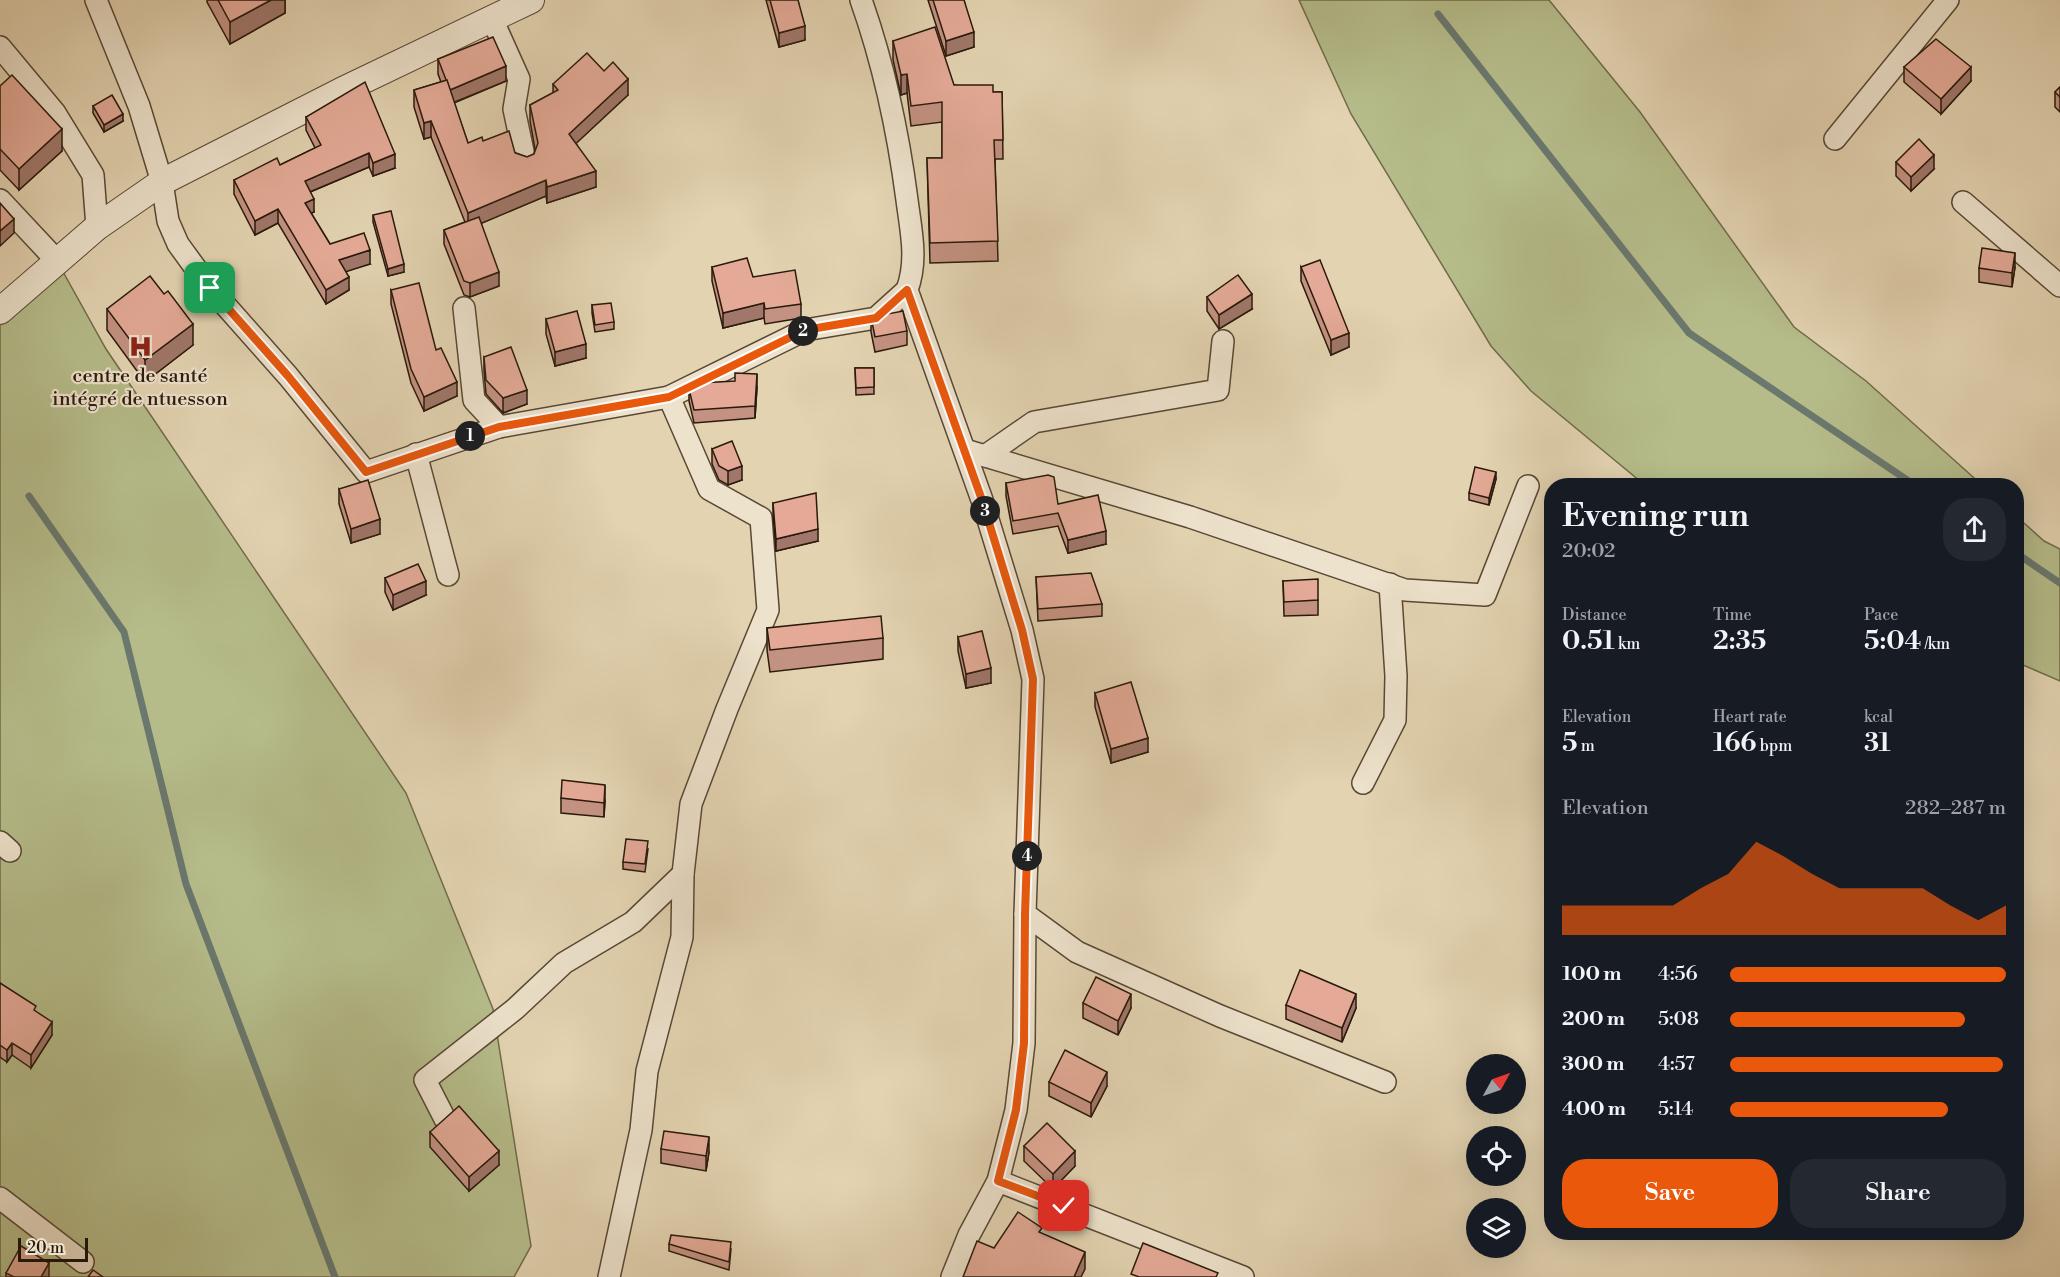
<!DOCTYPE html>
<html lang="en">
<head>
<meta charset="utf-8">
<style>
	:root { --surface:#171b24; --page:#242831; --text:#f1f3f6; --muted:#9ea1a6; --accent:#ea580c }
	body { margin:0; font-family:"Libre Bodoni",serif; background:var(--page); color:var(--text); height:100vh; display:flex; flex-direction:column; font-size:22px; white-space:nowrap }
	* { box-sizing:border-box; margin:0 }
	p { font-size:20px; color:var(--muted) }
	.icon { flex:none; width:33px; height:33px; fill:none; stroke:currentColor; stroke-width:2; stroke-linecap:round; stroke-linejoin:round }
	.map { position:relative; flex:1; overflow:hidden }
	.side { position:absolute; left:1544px; top:478px; width:480px; height:762px; display:flex; flex-direction:column; background:var(--surface); border-radius:24px; box-shadow:0 6px 24px #0002 }
	.side>* { flex:none }
	.needle { width:39px; rotate:50deg }
	.buttons { position:absolute; left:1466px; top:1054px; display:grid; gap:12px }
	.buttons a { display:grid; place-items:center; width:60px; height:60px; border-radius:50%; background:var(--surface); box-shadow:0 6px 24px #0002; font-size:30px }
	.scale { position:absolute; left:18px; bottom:15px; width:70px; box-sizing:border-box; padding-left:6px; border:3px solid #2a1a0c; border-top:0; font-size:16px; line-height:21px; white-space:nowrap; color:#2a1a0c; -webkit-text-stroke:4px #ede2cc; paint-order:stroke }
	.pin { position:absolute; display:grid; place-items:center; width:51px; height:51px; color:#fff; margin:-26px; border-radius:12px; box-shadow:0 3px 9px #0006 }
	.km { position:absolute; width:30px; height:30px; margin:-15px; border-radius:50%; background:#222; color:#fff; font-size:16px; line-height:30px; text-align:center }
	.round { display:grid; place-items:center; flex:none; width:63px; height:63px; border-radius:24px; background:var(--page) }
	.head { display:flex; align-items:center; justify-content:space-between; height:102px; padding:0 18px }
	h1 { font-size:33px; font-weight:600; line-height:45px }
	.figures { display:grid; grid-template-columns:repeat(3,1fr); gap:9px; height:102px; padding:6px 18px }
	.figures div { display:grid; align-content:center }
	.figures b { font-size:26px; font-weight:600 }
	.figures small { font-size:16px; font-weight:400 }
	.figures p { font-size:16px }
	.chart { height:168px; padding:12px 18px }
	.chart p { display:flex; justify-content:space-between }
	.chart svg { width:100%; height:108px; margin-top:6px; fill:var(--accent); opacity:.7 }
	.button { display:flex; gap:12px; margin-top:auto; padding:12px 18px }
	.button a { flex:1; height:69px; border-radius:24px; background:var(--accent); color:#fff; font-size:24px; font-weight:600; line-height:69px; text-align:center }
	.button a+a { background:var(--page); color:var(--text) }
	ul { padding:0 18px; list-style:none; font-size:20px }
	li { display:grid; grid-template-columns:96px 72px 1fr; align-items:center; height:45px }
	li i { height:15px; border-radius:8px; background:var(--accent) }
	.map>svg:first-child { display:block }
	.green { fill:#b5bc8a; stroke:#706b4b; stroke-width:1.5 }
	.lines { fill:none; stroke-linecap:round; stroke-linejoin:round }
	.stream { stroke:#6a786e; stroke-width:7 }
	.minor-casing { stroke:#584835; stroke-width:24 }
	.tertiary-casing { stroke:#584835; stroke-width:28 }
	.minor { stroke:#ede2cc; stroke-width:21 }
	.tertiary { stroke:#ede2cc; stroke-width:26 }
	.wall { fill:#c49282; stroke:#2a1a0c; stroke-width:1.5 }
	.shaded-wall { fill:#a0776a; stroke:#2a1a0c; stroke-width:1.5 }
	.building { fill:#e4aa97; stroke:#2a1a0c; stroke-width:1.5 }
	.route-casing { stroke:#fff; stroke-width:12 }
	.route { stroke:#ea580c; stroke-width:8 }
	.labels { text-anchor:middle; stroke-width:4.5; stroke-linejoin:round; paint-order:stroke }
	.poi-label { font-size:20px; fill:#2a1a0c; stroke:#ede2cc }
</style>
</head>
<body>
<div class="map">
<svg width="2060" height="1277" viewBox="0 0 2060 1277">
	<rect width="100%" height="100%" fill="#e3d3b1"/>
	<filter id="stains"><feTurbulence type="fractalNoise" baseFrequency=".00333" numOctaves="4"/><feColorMatrix values="0 0 0 0 .2 0 0 0 0 .09 0 0 0 0 .02 0 0 0 .5 -.17"/></filter>
	<radialGradient id="worn" r=".72"><stop offset=".6" stop-color="#630" stop-opacity="0"/><stop offset="1" stop-color="#630" stop-opacity=".3"/></radialGradient>
	<g class="green">
		<path d="M1299,0H1549L1640,112L1794,327L1866,381L1983,486H1646L1531,391L1491,346L1351,114Z"/>
		<path d="M57,261L106,349L406,793L493,1009L531,1246L514,1277H0V311Z"/>
		<path d="M2016,516L2044,541L2060,549V681L2016,662Z"/>
	</g>
	<g class="lines">
		<g class="stream">
			<path d="M1438,14L1689,333L1916,486"/>
			<path d="M29,496L124,632L186,884L335,1277"/>
			<path d="M2016,553L2060,583"/>
		</g>
		<defs>
			<g id="minor">
				<path d="M96,0L139,106L162,182L168,221L178,244L210,288L288,376L366,472L499,427L669,397L805,330L876,318L907,290"/>
				<path d="M861,0C884,65 898,131 907,200C911,231 918,260 907,290L982,500L1022,630L1033,679L1025,914L1024,1043L1016,1110L998,1181L969,1235L952,1277"/>
				<path d="M492,19L519,79L514,109L525,161"/>
				<path d="M0,47L55,113L93,175L97,227"/>
				<path d="M1835,139L1948,0"/>
				<path d="M0,200L57,261"/>
				<path d="M1963,202L2060,286"/>
				<path d="M464,308L474,400L499,427"/>
				<path d="M965,450L1190,517L1405,590L1485,595L1528,486"/>
				<path d="M416,454L448,575"/>
				<path d="M985,456L1034,422L1218,390L1223,341"/>
				<path d="M1363,783L1395,720L1396,676L1390,584"/>
				<path d="M0,842L10,851"/>
				<path d="M1025,914L1077,952L1220,1016L1385,1082"/>
				<path d="M445,1119L425,1080L515,1009L564,963L633,922L683,874"/>
				<path d="M998,1181L1243,1277"/>
				<path d="M0,1198L83,1262"/>
				<path d="M609,1277L641,1130L647,1071L682,937L683,874L691,804L727,709L768,610L761,518L709,489L669,397"/>
			</g>
			<path id="tertiary" d="M0,311L97,227L162,182L341,91L531,0"/>
		</defs>
		<use href="#minor" class="minor-casing"/>
		<use href="#tertiary" class="tertiary-casing"/>
		<use href="#minor" class="minor"/>
		<use href="#tertiary" class="tertiary"/>
	</g>
	<g class="wall">
		<path d="M207,0H285V13L230,44L207,2Z"/>
		<path d="M766,0H798L805,40L779,47Z"/>
		<path d="M928,0H964L974,47L946,56Z"/>
		<path d="M893,41L954,85L993,92H1002L1003,159H995L998,261L930,263L927,158H942V122L911,126L907,93L901,95L893,60Z"/>
		<path d="M438,59L506,81L454,103L468,143L483,141L527,157L534,154L535,149L530,121V105L553,93V84L604,71L628,95L576,143L596,187L547,203L546,196L481,223L499,286L470,297L464,295L444,244V230L465,222L431,137L424,139L414,107V90L441,82L438,74Z"/>
		<path d="M1904,67L1971,81L1941,114L1904,82Z"/>
		<path d="M0,86L62,151L19,190L0,170Z"/>
		<path d="M2060,87V112L2055,107V92Z"/>
		<path d="M93,106L123,121L104,132L93,113Z"/>
		<path d="M306,117L395,168L373,176L369,167L310,192L314,212L311,213L330,244L370,264L346,271L349,290L326,304L278,223L255,235L234,194V180L280,165L315,148L306,130Z"/>
		<path d="M1896,162L1934,169L1911,191L1896,176Z"/>
		<path d="M373,215L404,272L388,276L373,222Z"/>
		<path d="M712,267L753,277L801,304V318L765,324L764,318L723,328L712,281Z"/>
		<path d="M1301,267L1349,347L1331,355L1301,281Z"/>
		<path d="M2015,267L2012,287L1979,282V268Z"/>
		<path d="M391,290L457,396L424,411L411,383L391,304Z"/>
		<path d="M1207,297L1252,309L1219,329L1207,311Z"/>
		<path d="M592,305L614,322V329L595,332L592,313Z"/>
		<path d="M107,309L193,345L145,382L107,330Z"/>
		<path d="M871,317L907,331V345L875,352L871,332Z"/>
		<path d="M546,319L586,358L555,366L546,334Z"/>
		<path d="M484,357L527,404L503,413L486,394L484,371Z"/>
		<path d="M855,368H874V394L856,395Z"/>
		<path d="M757,387L755,418L694,423L689,401V389Z"/>
		<path d="M712,449L742,480L728,485L719,480L712,464Z"/>
		<path d="M1496,479L1489,505L1469,500V493Z"/>
		<path d="M1006,483L1058,504L1106,544L1068,553L1058,526L1013,534L1006,496Z"/>
		<path d="M339,489L380,534L351,543L339,504Z"/>
		<path d="M773,503L818,541L776,551L773,515Z"/>
		<path d="M1036,577L1102,604V616L1038,621Z"/>
		<path d="M385,578L426,595L393,610L385,592Z"/>
		<path d="M1283,581L1318,600V615L1284,616Z"/>
		<path d="M767,628L883,638V659L770,672L767,650Z"/>
		<path d="M958,637L991,683L966,688L958,651Z"/>
		<path d="M1095,693L1148,752L1111,763L1095,707Z"/>
		<path d="M561,798L605,800L604,817L561,813Z"/>
		<path d="M648,849L645,872L623,869V862Z"/>
		<path d="M0,983L36,1012L52,1035L31,1068L12,1055L7,1062L0,1057Z"/>
		<path d="M1083,1003L1131,1008L1118,1035L1083,1018Z"/>
		<path d="M1286,1005L1356,1008L1342,1042L1286,1019Z"/>
		<path d="M1049,1082L1107,1086L1091,1117L1049,1096Z"/>
		<path d="M430,1132L499,1165L469,1191L430,1147Z"/>
		<path d="M1024,1146L1075,1166L1053,1189L1024,1161Z"/>
		<path d="M661,1149L709,1152L706,1171L661,1163Z"/>
		<path d="M669,1244L731,1249L729,1270L669,1251Z"/>
		<path d="M6,1273L49,1277H6Z"/>
	</g>
	<g class="shaded-wall">
		<path d="M271,0H285V13L230,44V22Z"/>
		<path d="M805,26V40L779,47V33Z"/>
		<path d="M974,32V47L946,56V41Z"/>
		<path d="M506,66V81L450,104V90Z"/>
		<path d="M1971,67V81L1941,114V99Z"/>
		<path d="M907,74V93L901,95V75Z"/>
		<path d="M628,79V95L569,150V134Z"/>
		<path d="M123,114V121L104,132V125Z"/>
		<path d="M431,121V137L424,139V123Z"/>
		<path d="M62,129V151L19,190V169Z"/>
		<path d="M369,153V167L305,194V181Z"/>
		<path d="M395,154V168L373,176V163Z"/>
		<path d="M1934,155V169L1911,191V177Z"/>
		<path d="M596,171V187L547,203V187Z"/>
		<path d="M546,180V196L468,229V213Z"/>
		<path d="M314,199V212L305,216V203Z"/>
		<path d="M278,209V223L255,235V221Z"/>
		<path d="M14,219V233L0,246V231Z"/>
		<path d="M370,250V264L339,274V260Z"/>
		<path d="M2015,253V267L2012,287V273Z"/>
		<path d="M404,264V272L388,276V269Z"/>
		<path d="M499,272V286L470,297V283Z"/>
		<path d="M349,277V290L326,304V290Z"/>
		<path d="M1252,294V309L1219,329V315Z"/>
		<path d="M764,303V318L723,328V313Z"/>
		<path d="M193,324V345L145,382V360Z"/>
		<path d="M1349,333V347L1331,355V340Z"/>
		<path d="M586,344V358L555,366V352Z"/>
		<path d="M757,374V387L755,418V406Z"/>
		<path d="M457,382V396L424,411V397Z"/>
		<path d="M527,390V404L503,413V398Z"/>
		<path d="M742,466V480L728,485V471Z"/>
		<path d="M1496,472V479L1489,505V498Z"/>
		<path d="M380,519V534L351,543V529Z"/>
		<path d="M818,529V541L776,551V539Z"/>
		<path d="M1106,531V544L1068,553V540Z"/>
		<path d="M426,581V595L393,610V595Z"/>
		<path d="M991,668V683L966,688V674Z"/>
		<path d="M1148,738V752L1111,763V749Z"/>
		<path d="M605,785V800L604,817V803Z"/>
		<path d="M1131,994V1008L1118,1035V1021Z"/>
		<path d="M1356,994V1008L1342,1042V1028Z"/>
		<path d="M52,1022V1035L31,1068V1055Z"/>
		<path d="M12,1043V1055L7,1062V1050Z"/>
		<path d="M1107,1072V1086L1091,1117V1103Z"/>
		<path d="M709,1137V1152L706,1171V1156Z"/>
		<path d="M499,1151V1165L469,1191V1177Z"/>
		<path d="M1075,1151V1166L1053,1189V1174Z"/>
		<path d="M1085,1252V1269L1081,1277H1074Z"/>
		<path d="M49,1263V1277H41Z"/>
	</g>
	<g class="building">
		<path d="M218,0H271L230,22Z"/>
		<path d="M770,0H798L805,26L779,33Z"/>
		<path d="M933,0H964L974,32L946,41Z"/>
		<path d="M935,27L954,85H993V92H1002L1003,140H994L998,241L930,243L927,158H942V102L911,106L907,74L901,75L893,41Z"/>
		<path d="M493,37L506,66L450,90L438,59Z"/>
		<path d="M1936,39L1971,67L1941,99L1904,67Z"/>
		<path d="M587,53L604,71L613,62L628,79L569,134L596,171L547,187L546,180L468,213L431,121L424,123L414,90L447,80L468,143L482,137L483,141L509,131L515,153L527,157L534,154L538,143L530,105L558,90L553,84Z"/>
		<path d="M12,75L62,129L19,169L0,149V86Z"/>
		<path d="M365,82L395,154L373,163L369,153L305,181L314,199L305,203L330,244L364,233L370,250L339,260L349,277L326,290L278,209L255,221L234,180L277,158L280,165L321,145L306,117Z"/>
		<path d="M2060,87V97L2055,92Z"/>
		<path d="M112,95L123,114L104,125L93,106Z"/>
		<path d="M1919,139L1934,155L1911,177L1896,162Z"/>
		<path d="M0,203L14,219L0,231Z"/>
		<path d="M391,211L404,264L388,269L373,215Z"/>
		<path d="M479,217L499,272L470,283L464,281L444,230Z"/>
		<path d="M1982,248L2015,253L2012,273L1979,268Z"/>
		<path d="M747,258L753,277L795,270L801,304L765,309L764,303L723,313L712,267Z"/>
		<path d="M1320,260L1349,333L1331,340L1301,267Z"/>
		<path d="M1238,275L1252,294L1219,315L1207,297Z"/>
		<path d="M150,276L164,294L168,291L193,324L145,360L107,309Z"/>
		<path d="M419,283L436,350L441,348L457,382L424,397L411,369L391,290Z"/>
		<path d="M611,303L614,322L595,325L592,305Z"/>
		<path d="M577,311L586,344L555,352L546,319Z"/>
		<path d="M903,311L907,331L875,337L871,317Z"/>
		<path d="M511,347L527,390L503,398L486,380L484,357Z"/>
		<path d="M855,368H874V387L856,388Z"/>
		<path d="M735,373L757,374L755,406L694,410L689,389L700,383L735,381Z"/>
		<path d="M732,441L742,466L728,471L719,466L712,449Z"/>
		<path d="M1475,467L1496,472L1489,498L1469,493Z"/>
		<path d="M1048,475L1054,477L1058,504L1098,495L1106,531L1068,540L1058,513L1013,521L1006,483Z"/>
		<path d="M368,480L380,519L351,529L339,489Z"/>
		<path d="M816,493L818,529L776,539L773,503Z"/>
		<path d="M418,564L426,581L393,595L385,578Z"/>
		<path d="M1091,573L1102,604L1038,609L1036,577Z"/>
		<path d="M1318,579V600L1284,602L1283,581Z"/>
		<path d="M881,616L883,638L770,650L767,628Z"/>
		<path d="M982,631L991,668L966,674L958,637Z"/>
		<path d="M1131,682L1148,738L1111,749L1095,693Z"/>
		<path d="M562,780L605,785L604,803L561,798Z"/>
		<path d="M626,839L648,841L645,864L623,862Z"/>
		<path d="M1300,970L1356,994L1342,1028L1286,1005Z"/>
		<path d="M1096,977L1131,994L1118,1021L1083,1003Z"/>
		<path d="M0,983L36,1006L34,1010L52,1022L31,1055L12,1043L7,1050L0,1045Z"/>
		<path d="M1065,1050L1107,1072L1091,1103L1049,1082Z"/>
		<path d="M459,1106L499,1151L469,1177L430,1132Z"/>
		<path d="M1047,1123L1075,1151L1053,1174L1024,1146Z"/>
		<path d="M664,1131L709,1137L706,1156L661,1149Z"/>
		<path d="M1018,1212L1042,1228L1039,1232L1085,1252L1074,1277H963L977,1241L994,1248Z"/>
		<path d="M671,1235L731,1242L729,1262L669,1244Z"/>
		<path d="M1143,1243L1218,1273L1216,1277H1139L1131,1274Z"/>
		<path d="M21,1246L49,1263L41,1277H14L6,1273Z"/>
		<path d="M93,1270L103,1277H88Z"/>
	</g>
	<g class="lines">
		<defs>
			<path id="route" d="M210,288L288,376L366,472L499,427L669,397L805,330L876,318L907,290L982,500L1022,630L1033,679L1025,914L1024,1043L1016,1110L998,1181L1064,1206"/>
		</defs>
		<use href="#route" class="route-casing"/>
		<use href="#route" class="route"/>
	</g>
	<defs>
		<symbol id="hospital-bare" viewBox="-9 -9 18 18"><path d="M-5-5h3v3.5h4V-5h3V5h-3V1.5h-4V5h-3Z" fill="#8f2418" stroke="#ede2cc" stroke-width="2.5" paint-order="stroke"/></symbol>
	</defs>
	<g fill-rule="evenodd">
		<use href="#hospital-bare" x="124" y="330" width="33" height="33"/>
	</g>
	<g class="labels">
		<g class="poi-label">
			<text x="140" y="382">centre de santé<tspan x="140" dy="23">intégré de ntuesson</tspan></text>
		</g>
	</g>
	<rect width="100%" height="100%" filter="url(#stains)"/>
	<rect width="100%" height="100%" fill="url(#worn)"/>
</svg>
<div class="buttons">
<a><svg class="needle" viewBox="-14 -14 28 28"><path d="M0-13l5 13h-10z" fill="#e53935"/><path d="M0 13l5-13h-10z" fill="#9ea1a6"/></svg></a>
<a><svg class="icon" aria-label="locate" viewBox="0 0 24 24"><circle cx="12" cy="12" r="6"/><path d="M12 2v4M12 18v4M2 12h4M18 12h4"/></svg></a>
<a><svg class="icon" aria-label="layers" viewBox="0 0 24 24"><path d="M12 4l9 5-9 5-9-5zM3 14l9 5 9-5"/></svg></a>
</div>
<div class="scale">20 m</div>
<div class="pin" style="left:210px;top:288px;background:#1e9e55"><svg class="icon" aria-label="arrive" viewBox="0 0 24 24"><path d="M6 21V4h12l-3 4 3 4H6"/></svg></div>
<div class="pin" style="left:1064px;top:1206px;background:#d93025"><svg class="icon" aria-label="check" viewBox="0 0 24 24"><path d="M5 12l5 5 9-10"/></svg></div>
<b class="km" style="left:470px;top:436px">1</b>
<b class="km" style="left:803px;top:331px">2</b>
<b class="km" style="left:985px;top:511px">3</b>
<b class="km" style="left:1027px;top:856px">4</b>
<section class="side">
<div class="head"><div><h1>Evening run</h1><p>20:02</p></div><a class="round"><svg class="icon" aria-label="share" viewBox="0 0 24 24"><path d="M12 15V3M7 8l5-5 5 5M5 13v7h14v-7"/></svg></a></div>
<div class="figures">
<div><p>Distance</p><b>0.51<small> km</small></b></div>
<div><p>Time</p><b>2:35</b></div>
<div><p>Pace</p><b>5:04<small> /km</small></b></div>
</div>
<div class="figures">
<div><p>Elevation</p><b>5<small> m</small></b></div>
<div><p>Heart rate</p><b>166<small> bpm</small></b></div>
<div><p>kcal</p><b>31</b></div>
</div>
<div class="chart"><p><span>Elevation</span>282–287 m</p>
<svg viewBox="0 0 160 44" preserveAspectRatio="none"><path d="M0 44V32L10 32L20 32L30 32L40 32L50 25L60 19L70 6L80 12L90 19L100 25L110 25L120 25L130 25L140 32L150 38L160 32V44z"/></svg>
</div>
<ul>
<li><b>100 m</b>4:56<i style="width:100%"></i></li>
<li><b>200 m</b>5:08<i style="width:85%"></i></li>
<li><b>300 m</b>4:57<i style="width:99%"></i></li>
<li><b>400 m</b>5:14<i style="width:79%"></i></li>
</ul>
<div class="button"><a>Save</a><a>Share</a></div>
</section>
</div>
</body>
</html>
